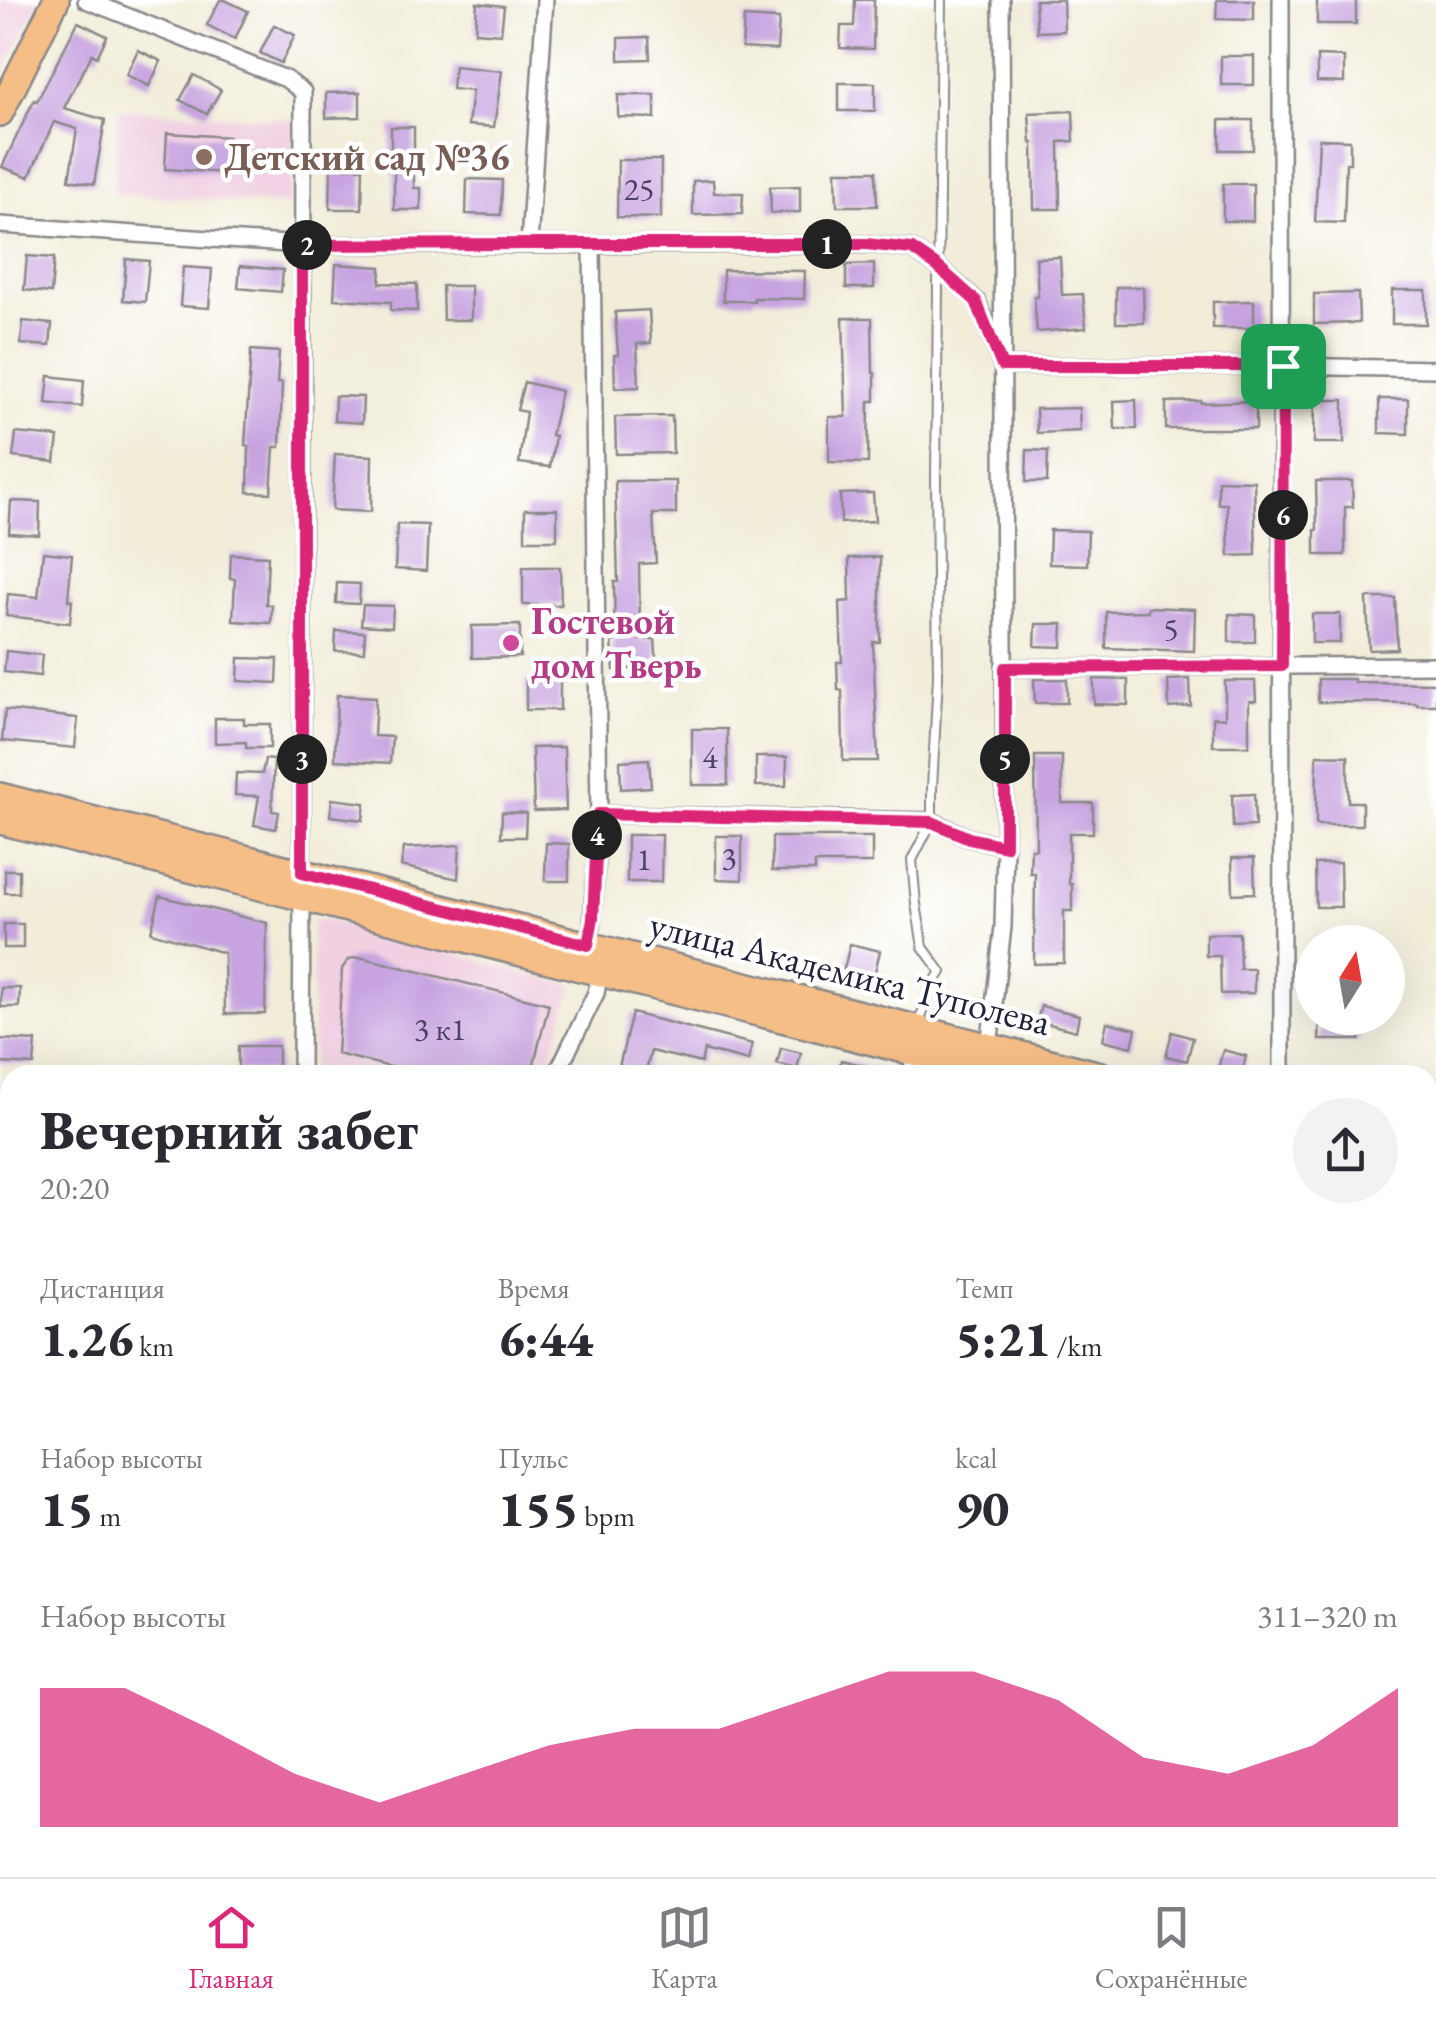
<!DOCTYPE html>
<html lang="ru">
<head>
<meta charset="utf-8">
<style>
	:root { --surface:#fff; --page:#f2f2f3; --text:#2b2b33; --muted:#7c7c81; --line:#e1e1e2; --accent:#db2777 }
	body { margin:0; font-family:"EB Garamond",serif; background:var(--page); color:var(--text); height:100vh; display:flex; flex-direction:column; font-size:38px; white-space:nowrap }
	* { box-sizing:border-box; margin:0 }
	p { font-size:32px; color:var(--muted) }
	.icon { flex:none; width:55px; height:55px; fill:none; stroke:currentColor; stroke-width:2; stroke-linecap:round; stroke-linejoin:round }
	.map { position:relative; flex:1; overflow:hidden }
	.panel { position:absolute; left:0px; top:1065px; width:1438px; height:812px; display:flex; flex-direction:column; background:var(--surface); border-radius:30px 30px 0 0; box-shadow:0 10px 40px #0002 }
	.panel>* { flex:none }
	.needle { width:65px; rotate:11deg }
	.tools { position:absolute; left:1295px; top:925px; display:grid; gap:20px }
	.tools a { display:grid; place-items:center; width:110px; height:110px; border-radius:50%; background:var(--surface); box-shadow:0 10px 40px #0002; font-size:50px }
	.pin { position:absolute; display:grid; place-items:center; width:85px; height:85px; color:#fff; margin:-42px; border-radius:20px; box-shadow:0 5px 15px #0006 }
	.km { position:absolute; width:50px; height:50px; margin:-25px; border-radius:50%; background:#222; color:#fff; font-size:28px; line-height:50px; text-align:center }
	.round { display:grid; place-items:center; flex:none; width:105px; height:105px; border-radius:52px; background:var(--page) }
	.overview { display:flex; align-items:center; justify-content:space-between; height:170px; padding:0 40px }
	h1 { font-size:55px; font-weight:800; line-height:75px }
	.figures { display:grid; grid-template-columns:repeat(3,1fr); gap:15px; height:170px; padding:10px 40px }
	.figures div { display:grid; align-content:center }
	.figures b { font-size:50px; font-weight:800 }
	.figures small { font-size:28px; font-weight:400 }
	.figures p { font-size:28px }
	.chart { height:280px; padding:20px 40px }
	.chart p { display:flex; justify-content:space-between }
	.chart svg { width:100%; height:180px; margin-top:10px; fill:var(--accent); opacity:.7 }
	.tabs { display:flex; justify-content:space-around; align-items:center; height:140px; border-top:2px solid var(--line); background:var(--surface); font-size:28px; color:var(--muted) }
	.tabs a { display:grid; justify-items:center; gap:5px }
	.tabs .selected { color:var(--accent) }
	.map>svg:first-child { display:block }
	.built { fill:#f1d0e2 }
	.building { fill:#c7a3e0 }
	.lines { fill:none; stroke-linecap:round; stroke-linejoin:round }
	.lane-casing { stroke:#8a888a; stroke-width:12 }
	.street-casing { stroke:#8a888a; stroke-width:20 }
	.secondary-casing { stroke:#8a888a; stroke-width:28 }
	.primary-casing { stroke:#8a888a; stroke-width:30 }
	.lane { stroke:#fff; stroke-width:8 }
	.street { stroke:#fff; stroke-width:15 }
	.secondary { stroke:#fbe5cf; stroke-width:22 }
	.primary { stroke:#f6be87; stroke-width:25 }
	.route-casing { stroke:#fff; stroke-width:20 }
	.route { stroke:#db2777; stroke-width:12 }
	.education-dot { fill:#8d6e63; stroke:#fff; stroke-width:4 }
	.hotel-dot { fill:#d1479c; stroke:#fff; stroke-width:4 }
	.labels { text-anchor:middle; stroke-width:9; stroke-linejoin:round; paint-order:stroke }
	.number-label { font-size:32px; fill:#4b4264 }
	.education-label { font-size:38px; font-weight:bold; fill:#785e54; stroke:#fff; text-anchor:start }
	.hotel-label { font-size:38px; font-weight:bold; fill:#b23c85; stroke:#fff; text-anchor:start }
	.street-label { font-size:38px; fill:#22223b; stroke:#fff }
</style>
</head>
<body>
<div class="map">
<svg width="1436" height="1877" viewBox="0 0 1436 1877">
	<rect width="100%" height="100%" fill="#fff"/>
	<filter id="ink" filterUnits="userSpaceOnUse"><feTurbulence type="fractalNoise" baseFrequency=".01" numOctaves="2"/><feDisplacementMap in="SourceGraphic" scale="20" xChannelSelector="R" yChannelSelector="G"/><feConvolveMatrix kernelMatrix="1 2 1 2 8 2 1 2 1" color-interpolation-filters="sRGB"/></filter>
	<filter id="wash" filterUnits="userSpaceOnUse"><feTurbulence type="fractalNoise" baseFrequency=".0048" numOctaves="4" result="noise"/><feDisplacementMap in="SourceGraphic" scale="40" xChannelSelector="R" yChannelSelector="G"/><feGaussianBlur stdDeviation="2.25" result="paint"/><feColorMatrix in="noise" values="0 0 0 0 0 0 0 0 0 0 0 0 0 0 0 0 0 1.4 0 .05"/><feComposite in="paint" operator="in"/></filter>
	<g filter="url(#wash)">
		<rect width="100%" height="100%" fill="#f1edd9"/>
		<g class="built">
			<path d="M0,0H41L0,78Z"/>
			<path d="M119,109L294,120L289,205L114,194Z"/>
			<path d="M324,919L573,986L545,1075H313L312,923Z"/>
		</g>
		<g id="blocks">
			<g class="building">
				<path d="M220,0H225L248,11L235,39L207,25Z"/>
				<path d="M855,0H874L873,49L840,48L841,26H854Z"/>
				<path d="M1035,0H1063L1064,31L1037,32Z"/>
				<path d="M1217,0H1254V20L1216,19Z"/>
				<rect x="1317" y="0" width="39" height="24"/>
				<path d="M477,3L504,6L501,34L475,32Z"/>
				<path d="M744,17L779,19L777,50L742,48Z"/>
				<path d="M78,22L107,36L97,57L92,54L64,108L105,120L94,184L69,180L77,129L54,122L29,177L2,167L34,100L37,101Z"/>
				<path d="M274,25L295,35L281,63L260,53Z"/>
				<path d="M649,37L650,59L619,60V38Z"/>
				<path d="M138,50L161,61L149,86L126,75Z"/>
				<rect x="1221" y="56" width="33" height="29"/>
				<path d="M1317,56L1344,57V83L1317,82Z"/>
				<path d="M454,66L502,71L494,127L468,125L472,91L452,89Z"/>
				<path d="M194,75L221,90L207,114L180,100Z"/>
				<rect x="839" y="83" width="36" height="28"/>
				<path d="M360,92V117L326,118V93Z"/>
				<path d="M618,95H655V118L618,117Z"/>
				<path d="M1073,111L1074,141L1059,142L1060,209H1034L1033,143H1031L1029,113Z"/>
				<rect x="1220" y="120" width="33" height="30"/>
				<path d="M391,127H414V188H421V210H394V163H391Z"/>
				<path d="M167,133L229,137L226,173L165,169Z"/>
				<path d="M1319,139L1350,140V163H1346L1344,223L1315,222Z"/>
				<path d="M618,160H661V218L617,217Z"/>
				<path d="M331,167L363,168L362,209H330Z"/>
				<path d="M836,171H876L877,206H837Z"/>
				<path d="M467,179L502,180L501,215L466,214Z"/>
				<path d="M713,180L714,193H743L742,214L693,215V181Z"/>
				<rect x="1223" y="184" width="30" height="37"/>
				<path d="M800,186V212L771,213L770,187Z"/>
				<path d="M27,256L54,258L51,293L24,290Z"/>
				<path d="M1060,257L1062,295L1083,294L1086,328L1037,332L1034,297H1038L1036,258Z"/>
				<path d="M126,259L149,261L145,302L123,300Z"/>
				<path d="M336,264L381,267L380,283L417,284V311L391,310V302L334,299Z"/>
				<path d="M874,264V288H846V265Z"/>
				<path d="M240,266L283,270L281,292L238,288Z"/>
				<path d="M183,267L212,269L209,308L180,306Z"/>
				<path d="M723,270L805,271L804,299L754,298V301H723Z"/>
				<path d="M442,286H471V320H443Z"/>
				<path d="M1116,287H1143L1144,323H1116Z"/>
				<rect x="1392" y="290" width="34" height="34"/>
				<path d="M1358,293L1359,323L1314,324V294Z"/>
				<path d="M1254,301V328H1213V302Z"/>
				<path d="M649,310L651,343L637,344L639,387L615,388L614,355H618L615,312Z"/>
				<path d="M843,318H872L873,373H875V401H869L868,463L829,462V417H846Z"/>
				<path d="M23,321L52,324L50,346L21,344Z"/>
				<path d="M251,350L279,352L277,383H282L280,447H274L271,493L248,492L249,446L245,445Z"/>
				<path d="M49,376L84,380L82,407L46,403Z"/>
				<path d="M524,382L561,391L551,435L555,436L550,467L519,463L526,412L517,410Z"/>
				<path d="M335,396L363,397L362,423L334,421Z"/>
				<path d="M1379,399H1408V434L1379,433Z"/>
				<path d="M1136,400L1137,429H1115L1114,401Z"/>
				<path d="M1315,400H1344V443H1314Z"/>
				<path d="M1201,401V403L1256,401V429H1166V402Z"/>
				<path d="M1079,408L1080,431L1037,433L1036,409Z"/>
				<path d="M672,416L673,453L616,454L615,417Z"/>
				<path d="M16,433L58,437L55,462L13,457Z"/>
				<path d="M1027,450L1048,451L1047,482H1026Z"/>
				<path d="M335,454L372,456L371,512L332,510Z"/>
				<path d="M1218,480L1254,481L1256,555L1229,556L1227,504H1218Z"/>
				<path d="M615,481H676V514H653L656,563L639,564L640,640L655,639L657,667L614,670L612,641H615L614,582H618Z"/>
				<path d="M1316,481H1352L1353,507H1345V555H1315V530H1317Z"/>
				<path d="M873,493L875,521L841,523L840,494Z"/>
				<path d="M11,501L40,502L39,535L9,533Z"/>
				<rect x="525" y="509" width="32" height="31"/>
				<path d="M397,524L428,525L426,571L395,569Z"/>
				<path d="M1050,530L1088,531L1087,565L1049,564Z"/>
				<path d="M43,552L72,555L68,600L72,601L70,623L6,616L8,594L38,597Z"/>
				<path d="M231,554L268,556L266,604L272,605L271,623L233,621L235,579L230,578Z"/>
				<path d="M880,557V642H873L878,761H843L842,690H838L837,662H842L840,602L850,601L849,558Z"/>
				<path d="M523,567H560L561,605H523Z"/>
				<path d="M337,583L360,584L359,604L336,603Z"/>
				<path d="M1367,598H1395L1397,649L1369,650Z"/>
				<path d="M363,605L393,606L392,627L361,625Z"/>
				<path d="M1148,607L1195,609L1194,651L1106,648V612L1148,611Z"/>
				<path d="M1229,614L1255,615V642H1229Z"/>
				<rect x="1312" y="614" width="28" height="29"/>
				<path d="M1036,624H1063L1062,647L1035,646Z"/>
				<path d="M520,625V657L472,658V626Z"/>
				<path d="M336,631L365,632L364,652L335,651Z"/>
				<path d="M6,651L42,655L40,676L4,672Z"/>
				<path d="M239,658L278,659L277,683L238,681Z"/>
				<path d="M1034,679H1067V703H1035Z"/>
				<path d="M1094,679L1128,680V705L1094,704Z"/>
				<path d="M1190,679L1191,706L1169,708L1168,680Z"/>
				<path d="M1318,679H1354V682L1436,683V705H1417V703L1318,702Z"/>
				<rect x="526" y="680" width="34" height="30"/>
				<path d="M1225,681H1255L1256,701H1249V746H1213V717L1225,718Z"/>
				<path d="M337,695L376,697L374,736L392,737L390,763L335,760Z"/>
				<path d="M5,710L78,718L75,748L2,741Z"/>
				<path d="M215,718H244V724H270V748H246V742L215,743Z"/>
				<path d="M692,729H727L728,785H692Z"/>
				<path d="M564,747L566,810L534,811L532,748Z"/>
				<path d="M1317,755L1348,756V802H1362V825H1316Z"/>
				<path d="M1035,756H1062V803H1093V833H1069V884H1072V911H1064V963L1034,964L1035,873H1030L1031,849H1036Z"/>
				<path d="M756,757H787L786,786H756Z"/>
				<path d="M265,759L274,760L272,811L279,812L276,829L254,825L259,796L235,795L236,773L262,774Z"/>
				<path d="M649,759L651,787L621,789L620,761Z"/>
				<path d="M1254,794L1255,826L1233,827L1232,795Z"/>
				<path d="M332,799L365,803L363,820L330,816Z"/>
				<path d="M502,812L526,813L525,837H501Z"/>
				<path d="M627,835H662L661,882H627Z"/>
				<path d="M716,836H742V880L716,879Z"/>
				<path d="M772,837H872V863H815V871H772Z"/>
				<path d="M546,843L569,844V881H545Z"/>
				<path d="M460,845L458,879L401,866L404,848Z"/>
				<path d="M1232,858H1254L1255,893L1233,894Z"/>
				<path d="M1340,863L1341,907H1316L1315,864Z"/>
				<rect x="5" y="870" width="14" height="23"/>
				<path d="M160,896L267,923L265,1014H225L224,953L151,932Z"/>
				<rect x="4" y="924" width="19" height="24"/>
				<path d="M1239,933L1240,969H1254V993L1221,994L1220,956H1206V934Z"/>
				<path d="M850,944L880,951L874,976L844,969Z"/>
				<path d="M353,958H364L549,1004L531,1075H424L337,1054L342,969L348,960Z"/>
				<path d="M1,988H20L19,1007H1Z"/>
				<path d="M1041,1006L1079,1015L1076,1031L1037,1021Z"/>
				<path d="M632,1013L752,1044L748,1061L704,1050L701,1063L651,1051L645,1075H617Z"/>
				<path d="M1320,1018H1361L1360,1040H1319Z"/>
				<path d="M1107,1022L1136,1029L1132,1047L1103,1040Z"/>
				<path d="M1172,1032L1193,1038L1187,1061L1166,1056Z"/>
				<path d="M0,1039L36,1041L34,1065L0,1063Z"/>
				<path d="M238,1046H278V1072L238,1071Z"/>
				<path d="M781,1048L801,1053L797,1069L777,1064Z"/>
				<path d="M1223,1050L1246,1056L1242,1074L1218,1069Z"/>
				<path d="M841,1060L882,1070L881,1075H837Z"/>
			</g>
		</g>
	</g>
	<g filter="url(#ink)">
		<use href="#blocks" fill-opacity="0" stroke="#8a888a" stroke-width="2.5"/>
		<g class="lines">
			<defs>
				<path id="lane" d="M919,1024L929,991L941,972L923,947L916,904L912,860L932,821V788L938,677L936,480L941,0"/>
				<g id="street">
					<path d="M86,0L286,79L303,92L302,873"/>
					<path d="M1281,0L1282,1075"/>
					<path d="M0,225L302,245L866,244L912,249L937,266L977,301L1002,366H1283L1436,369"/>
					<path d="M529,244L545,0"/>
					<path d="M1005,668L1436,665"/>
					<path d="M599,814L932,821L969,838L1005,846"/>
					<path d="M588,945L592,925L599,814L592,245"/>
					<path d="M989,1047L1003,927L1005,846L1001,0"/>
					<path d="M301,1075L302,897"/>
					<path d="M556,1075L596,993L600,972"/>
					<path d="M912,1075L914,1052"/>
					<path d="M1085,1868L1158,1877"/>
					<path d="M301,1877V1868"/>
					<path d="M644,1877V1868"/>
					<path d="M932,1877L933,1868"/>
					<path d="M1214,1877L1216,1868"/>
				</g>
				<g id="secondary">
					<path d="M0,1340H10"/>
					<path d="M1428,1479L1436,1481"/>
				</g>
				<g id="primary">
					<path d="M0,113L56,0"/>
					<path d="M0,796L1101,1075"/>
					<path d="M0,821L1003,1075"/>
					<path d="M1428,1157L1436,1159"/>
					<path d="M1428,1183L1436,1185"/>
				</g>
			</defs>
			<use href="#lane" class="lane-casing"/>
			<use href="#street" class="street-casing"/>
			<use href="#secondary" class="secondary-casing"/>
			<use href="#primary" class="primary-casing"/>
			<use href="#lane" class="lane"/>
			<use href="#street" class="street"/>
			<use href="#secondary" class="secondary"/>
			<use href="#primary" class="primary"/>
		</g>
	</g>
	<g class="lines" filter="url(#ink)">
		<defs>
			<path id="route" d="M529,244H866L912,249L937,266L976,301L1002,366H1283L1282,666L1005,668V846L969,838L932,822L598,814L593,918L588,945L302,873V245Z"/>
		</defs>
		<use href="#route" class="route-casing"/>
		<use href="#route" class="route"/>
	</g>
	<circle class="education-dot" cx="204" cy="157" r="10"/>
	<circle class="hotel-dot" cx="511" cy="643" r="10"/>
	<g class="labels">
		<g class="number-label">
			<text x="639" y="200">25</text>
			<text x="1171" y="640">5</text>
			<text x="710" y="768">4</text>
			<text x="729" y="869">3</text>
			<text x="644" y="870">1</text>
			<text x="440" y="1040">3 к1</text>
		</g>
		<g class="education-label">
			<text x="224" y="170">Детский сад №36</text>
		</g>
		<g class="hotel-label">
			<text x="531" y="634">Гостевой<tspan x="531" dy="44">дом Тверь</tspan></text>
		</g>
		<g class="street-label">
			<text transform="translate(850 973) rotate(14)" y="13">улица Академика Туполева</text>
		</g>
	</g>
</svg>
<div class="tools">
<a><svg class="needle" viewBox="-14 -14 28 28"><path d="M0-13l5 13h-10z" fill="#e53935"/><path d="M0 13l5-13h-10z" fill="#7c7c81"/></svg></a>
</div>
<div class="pin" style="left:1283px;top:366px;background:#1e9e55"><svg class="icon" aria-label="arrive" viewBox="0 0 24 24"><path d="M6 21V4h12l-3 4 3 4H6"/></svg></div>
<b class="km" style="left:827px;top:244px">1</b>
<b class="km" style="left:307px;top:245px">2</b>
<b class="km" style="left:302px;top:759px">3</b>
<b class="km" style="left:597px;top:835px">4</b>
<b class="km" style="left:1005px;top:759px">5</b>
<b class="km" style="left:1283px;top:515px">6</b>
<section class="panel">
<div class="overview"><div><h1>Вечерний забег</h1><p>20:20</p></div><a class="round"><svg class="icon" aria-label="share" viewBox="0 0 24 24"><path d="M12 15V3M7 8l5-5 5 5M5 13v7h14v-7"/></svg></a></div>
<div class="figures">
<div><p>Дистанция</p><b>1.26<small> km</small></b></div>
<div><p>Время</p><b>6:44</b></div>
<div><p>Темп</p><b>5:21<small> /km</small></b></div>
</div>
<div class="figures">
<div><p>Набор высоты</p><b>15<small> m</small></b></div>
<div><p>Пульс</p><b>155<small> bpm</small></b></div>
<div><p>kcal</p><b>90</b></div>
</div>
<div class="chart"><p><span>Набор высоты</span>311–320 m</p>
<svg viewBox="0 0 160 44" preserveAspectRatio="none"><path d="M0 44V10L10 10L20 20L30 31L40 38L50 31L60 24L70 20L80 20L90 13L100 6L110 6L120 13L130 27L140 31L150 24L160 10V44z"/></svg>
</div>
</section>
</div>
<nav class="tabs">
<a class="selected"><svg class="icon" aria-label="home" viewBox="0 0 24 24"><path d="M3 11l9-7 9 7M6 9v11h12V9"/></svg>Главная</a>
<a><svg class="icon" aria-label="map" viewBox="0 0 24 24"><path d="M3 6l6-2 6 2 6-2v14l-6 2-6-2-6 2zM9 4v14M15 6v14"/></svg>Карта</a>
<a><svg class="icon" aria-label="saved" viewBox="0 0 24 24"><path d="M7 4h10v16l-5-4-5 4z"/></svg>Сохранённые</a>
</nav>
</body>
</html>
